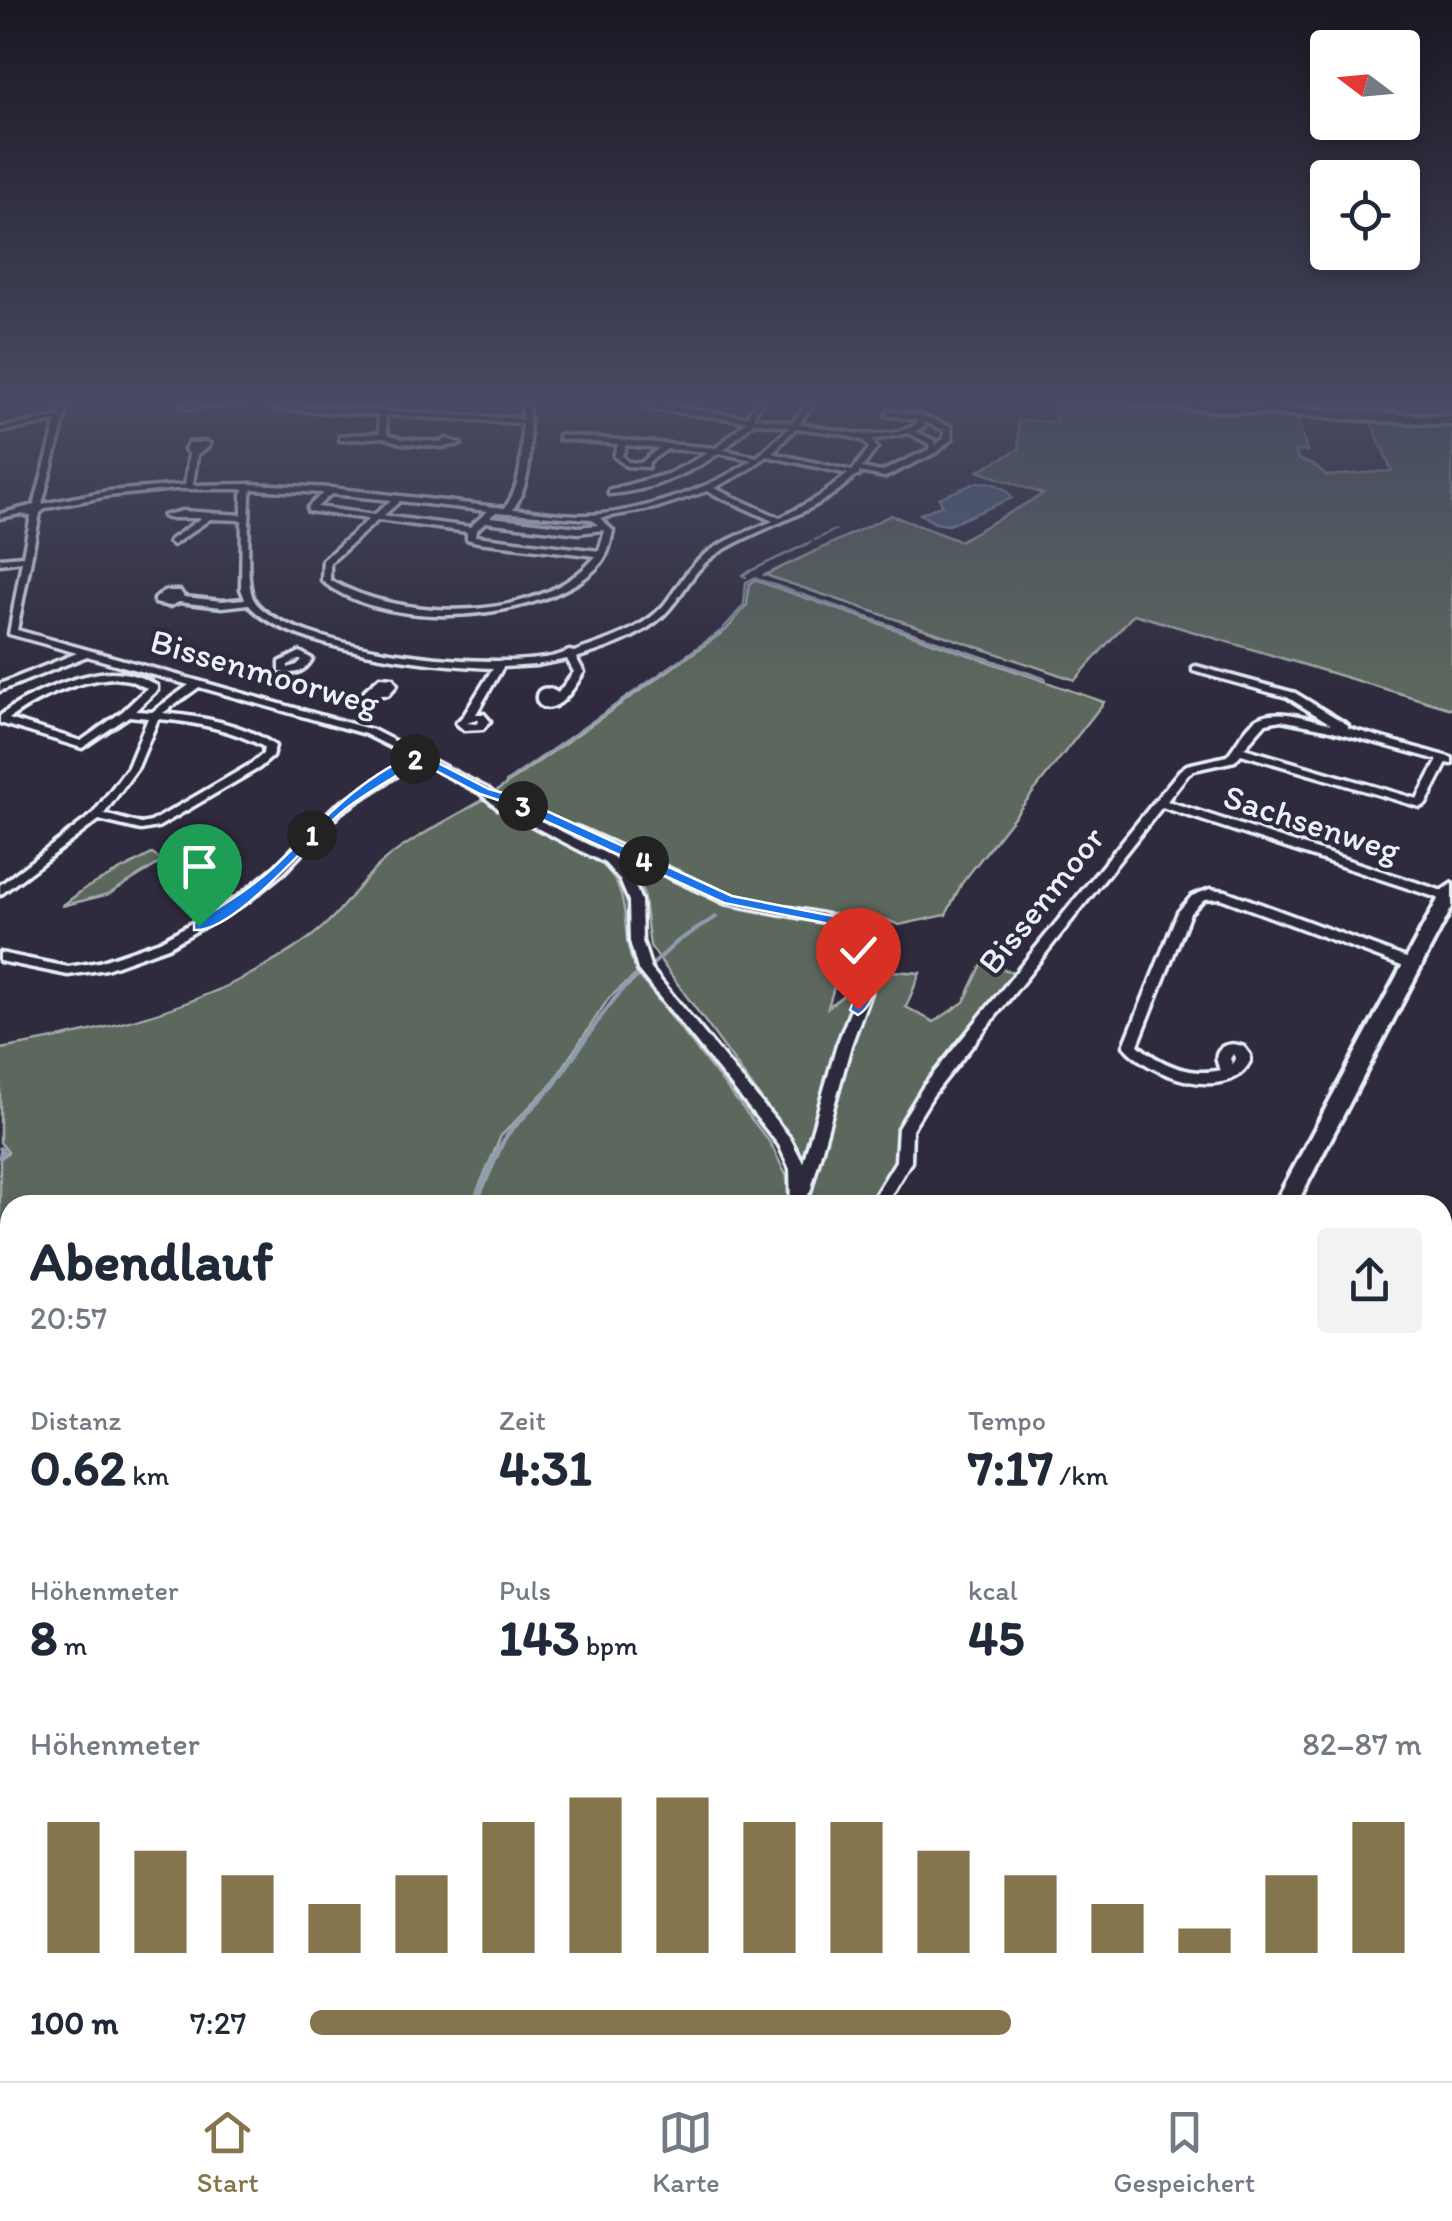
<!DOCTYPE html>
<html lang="de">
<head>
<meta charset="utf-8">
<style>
	:root { --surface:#fff; --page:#f2f2f3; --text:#1f2937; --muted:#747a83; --line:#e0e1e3; --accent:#84754c }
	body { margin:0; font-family:Itim,sans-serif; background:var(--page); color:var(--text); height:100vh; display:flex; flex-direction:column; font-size:38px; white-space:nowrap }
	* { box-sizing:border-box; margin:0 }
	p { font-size:32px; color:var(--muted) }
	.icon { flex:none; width:55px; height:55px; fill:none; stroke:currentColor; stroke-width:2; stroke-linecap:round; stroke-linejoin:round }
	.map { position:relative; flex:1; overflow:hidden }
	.details { position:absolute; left:0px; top:1195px; width:1452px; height:888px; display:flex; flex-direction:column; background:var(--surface); border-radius:30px 30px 0 0; box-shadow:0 5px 15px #0003 }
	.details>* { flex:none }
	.needle { width:65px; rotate:286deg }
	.tools { position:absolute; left:1310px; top:30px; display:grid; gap:20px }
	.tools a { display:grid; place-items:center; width:110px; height:110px; border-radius:10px; background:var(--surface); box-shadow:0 5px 15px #0003; font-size:50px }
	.pin { position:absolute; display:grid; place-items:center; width:85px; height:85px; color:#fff; margin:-102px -42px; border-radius:50% 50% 50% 0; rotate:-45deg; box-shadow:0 0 10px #0007 }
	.pin .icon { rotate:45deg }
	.km { position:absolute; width:50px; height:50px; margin:-25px; border-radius:50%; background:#222; color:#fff; font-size:28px; line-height:50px; text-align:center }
	.round { display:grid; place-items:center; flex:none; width:105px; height:105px; border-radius:10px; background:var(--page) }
	.headline { display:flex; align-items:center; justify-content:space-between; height:170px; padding:0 30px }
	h1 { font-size:55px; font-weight:700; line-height:75px }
	.stats { display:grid; grid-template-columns:repeat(3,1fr); gap:15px; height:170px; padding:10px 30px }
	.stats div { display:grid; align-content:center }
	.stats b { font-size:50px; font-weight:700 }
	.stats small { font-size:28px; font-weight:400 }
	.stats p { font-size:28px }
	.chart { height:280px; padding:20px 30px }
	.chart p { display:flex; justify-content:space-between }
	.chart svg { width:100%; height:180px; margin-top:10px; stroke:var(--accent); stroke-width:6 }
	ul { padding:0 30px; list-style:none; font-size:32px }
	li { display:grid; grid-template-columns:160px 120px 1fr; align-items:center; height:75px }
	li i { height:25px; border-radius:12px; background:var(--accent) }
	.tab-bar { display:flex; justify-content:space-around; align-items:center; height:140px; border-top:2px solid var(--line); background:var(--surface); font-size:28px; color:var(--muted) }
	.tab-bar a { display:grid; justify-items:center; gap:5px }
	.tab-bar .on { color:var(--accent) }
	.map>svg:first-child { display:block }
	.green { fill:#5b685d; stroke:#a2acaa; stroke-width:2.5 }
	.water { fill:#55647f; stroke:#909caf; stroke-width:2.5 }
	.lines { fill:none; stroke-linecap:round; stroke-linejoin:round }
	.stream-far3 { stroke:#909caf; stroke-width:2.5 }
	.stream-far2 { stroke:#909caf; stroke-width:4 }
	.stream-far1 { stroke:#909caf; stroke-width:5 }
	.stream { stroke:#909caf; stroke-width:6 }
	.street-casing { stroke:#e8f1f8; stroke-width:7 }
	.secondary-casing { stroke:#e8f1f8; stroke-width:8 }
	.primary-casing { stroke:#e8f1f8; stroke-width:8 }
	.street { fill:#2f2a3d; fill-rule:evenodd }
	.secondary { fill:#2f2a3d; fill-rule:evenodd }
	.primary { fill:#2f2a3d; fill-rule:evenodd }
	.route { fill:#1a73e8; stroke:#fff; stroke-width:2.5 }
	.labels { text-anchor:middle; stroke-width:8; stroke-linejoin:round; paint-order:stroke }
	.street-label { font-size:35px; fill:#e8f1f8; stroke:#2f2a3d }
</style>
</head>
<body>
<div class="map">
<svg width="1452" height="2081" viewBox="0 0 1452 2081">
	<rect width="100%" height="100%" fill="#2f2a3d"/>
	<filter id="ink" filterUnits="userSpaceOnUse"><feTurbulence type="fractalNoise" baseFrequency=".01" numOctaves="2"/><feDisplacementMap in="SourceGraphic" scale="20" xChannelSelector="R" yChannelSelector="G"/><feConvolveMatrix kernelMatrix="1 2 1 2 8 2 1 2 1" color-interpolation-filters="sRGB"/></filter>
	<g filter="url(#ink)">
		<g class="green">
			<path d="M1054,402L1296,415L1307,451H1296L1298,459L1314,465L1327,476L1392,471L1370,420L1452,425V709L1134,614L1075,680L765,575L891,515L959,541L1043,494L978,471L1019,449L1018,420L1055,422Z"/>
			<path d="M1215,402H1452V417Z"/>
			<path d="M754,580L1104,702L962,883L946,915L899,925L882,918L852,928L828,1007L876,970L920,973L906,1007L934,1022L964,1002L982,964L1017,973L924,1091L900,1160L874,1205H815L805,1164L787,1134L650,946L643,893L630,868L573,834L506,806L491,795L726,630L747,605L749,584Z"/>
			<path d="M484,799C518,826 596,844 616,882C631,911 620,944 638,973L609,998L552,1084L501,1136L471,1205H10V1275L0,1273V1159L8,1152L0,1142V1049C110,1030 221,1004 312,936C338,917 353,891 375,869C398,845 453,818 484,799Z"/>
			<path d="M152,854L163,861L109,894L62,906L84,889Z"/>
			<path d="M639,976L771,1144L787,1177L788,1205H476L506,1137L555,1085L613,999Z"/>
			<path d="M0,1279L10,1281V2072L309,2073L303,2081H0Z"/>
			<path d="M318,2072H679L688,2081H312Z"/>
			<path d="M926,2072L1067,2073L1068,2081H925Z"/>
		</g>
		<path class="water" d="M978,482C992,482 1005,485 1012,498L949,525L935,523L920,514L942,505L939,498Z"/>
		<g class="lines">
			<g class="stream-far3">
				<path d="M815,540L835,530"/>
				<path d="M746,577L742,575L811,542"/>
				<path d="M506,782L721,631L744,605L746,582L754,578L1046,679"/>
			</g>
			<g class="stream-far2">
				<path d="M652,965L678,941L716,917"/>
				<path d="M0,1148L4,1153"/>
				<path d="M497,1153C509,1125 534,1108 553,1085C582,1049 601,1009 635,977"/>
			</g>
			<g class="stream-far1">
				<path d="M0,1157L2,1150"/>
				<path d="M473,1205L498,1150"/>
				<path d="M0,1276L10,1278"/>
			</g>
			<path class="stream" d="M307,2081L313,2072"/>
			<defs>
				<g id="street">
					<path d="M63,402H69L42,504L108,491L185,485L189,454L185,449L188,443L206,442L210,444L209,446L197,455L193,485L250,484L331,488L505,508C523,483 522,452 522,423L385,415L387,434L402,439L441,442L447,439L461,444L442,447L401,443L383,437L343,440H340V436L380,433L378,415L277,409L265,402H272L279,405L522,419V402H528C530,437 535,478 513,509C536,511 560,515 583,515C633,515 711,489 752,460L719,453C688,475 647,492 609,494V490L668,474L710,452L667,449L649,462L648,467L626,466L614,456L618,444L562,439H559V435L716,448L747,421L644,408V406L651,402L661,405L746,417L756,402H762L753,417L792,423L808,402H814L799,424C839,429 880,445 917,424V420L886,415L889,411L923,416L951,427L952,439L937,452L885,477L859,472V476H855C815,516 761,525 715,555C694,569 686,590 670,608C648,635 608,648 576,658L584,672C576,684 566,703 552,707C530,713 532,676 558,693L574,672L567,659L536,665L503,667L476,714H484L490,721L483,729L464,730L456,723L464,715L493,668C434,666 286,650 248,604L222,607L179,602L170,606L155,603V599L164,591H180L184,597L222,601L245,599L241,589L242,520L210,519L173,545L169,542L170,540L201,518H167L163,516L182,511L242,515V494L245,489H176L108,496L46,508L40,513L17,630L373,730L488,789L506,804L613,857L632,879L641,901L642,941L651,969L790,1138L803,1163L837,1045L868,966L867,934L860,929L725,903L569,830L575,827L579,828L732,897L864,922L877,929L880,966L851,1045L810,1192L806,1197L807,1205H791L790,1169L779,1145L638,970L630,941L629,901L620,880L605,863L498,808L480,793L419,761L341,812L284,872L247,902L168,947L106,969L68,975L0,961V953L68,967L99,962L160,941L239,896L276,866L333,808L411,757L365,734L199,687L163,713C201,717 244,723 275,746L272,757L259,768L158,827L141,830L99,820L0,895V885L93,814L128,767L148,718L129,716L82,748L0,723V716C23,696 80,673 111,672C127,672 143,677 157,686V690L135,711L152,712L189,685L87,656L0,691V684L77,653L9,634L22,561L0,564V558L23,556L31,516L20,514L0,518V514L34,505L57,421L0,432V428L59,417ZM754,422L790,427L757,457L724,450ZM924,422L944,430V438L936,445L935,441L915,431L924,427ZM796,428L842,434L864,441L869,448L852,471L772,453ZM909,433L929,444L930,449L881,472L862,468L877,448L872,440ZM626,445L659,448L641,463L628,462L622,456ZM767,456L848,474L820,496L780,518L714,488L745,472ZM252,489L323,493L308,507V511L369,519L323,560L322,581C379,626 489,622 553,595C573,586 597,574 607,553C610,547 611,538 613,531L600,518L655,508L707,491L773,521C750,531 723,540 703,556C686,569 677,589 664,605C642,630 605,641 574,652L569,651C518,677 286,650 254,600C244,584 250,516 250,494ZM331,494L391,500L374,515L317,507ZM400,501L488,511L470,527L383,516ZM496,512L591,519L598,525L578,527L490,517ZM378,520L467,532V539L478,542L596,556C540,624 402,622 330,580V563ZM485,522L578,533L603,530L605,531L599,551L475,536L476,531ZM114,678L129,680L147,688L123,711L81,741L9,719C36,698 79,680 114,678ZM158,719C195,722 231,729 264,747L263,754L251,764L151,822L141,824L104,814L138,767ZM478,719L479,721L476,724L467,723Z"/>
					<path d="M221,402H251L248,404L186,408L182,406Z"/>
					<path d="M300,652L312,659C305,672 294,675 280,672V662ZM300,659L302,660L297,665L288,668V665Z"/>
					<path d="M1196,666L1295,693L1348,725V728L1452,758V764L1447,763L1426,804L1420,807L1241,754L1235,761L1194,770L1188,774L1167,801L1452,894V900H1444L1162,807L933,1095L912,1129L911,1162L908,1166L885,1205H869L896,1161L898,1128L923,1087L1180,770L1187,765L1227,756C1237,744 1245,726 1258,718C1278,707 1311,719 1331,724L1287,697L1193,671V667ZM1281,720L1326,729L1438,760L1417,799L1244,748L1266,723Z"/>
					<path d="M380,677L393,678L397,685L388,695L365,694V690Z"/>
					<path d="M1210,889L1226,891L1417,962L1418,965L1417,968H1407L1220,898L1204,899L1190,913L1138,1045C1161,1065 1191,1077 1221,1070C1208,1050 1226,1039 1244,1047L1250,1055V1061C1229,1105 1147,1075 1124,1046L1178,912L1192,896ZM1233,1054L1236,1059L1233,1064L1230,1059Z"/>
					<path d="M1452,1227V1241L1442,1245V1231Z"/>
					<path d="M1442,1615L1452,1620V1642L1442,1637Z"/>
				</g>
				<g id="secondary">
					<path d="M1452,884V907L1296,1205H1274L1443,890Z"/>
					<path d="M1305,2072H1341L1343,2081H1307Z"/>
				</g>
				<path id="primary" d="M1127,402H1185L1452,417V425L1133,405Z"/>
			</defs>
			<use href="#street" class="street-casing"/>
			<use href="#secondary" class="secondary-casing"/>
			<use href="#primary" class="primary-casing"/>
			<use href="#street" class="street"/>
			<use href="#secondary" class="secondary"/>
			<use href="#primary" class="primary"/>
		</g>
	</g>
	<linearGradient id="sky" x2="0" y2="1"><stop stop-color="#1a1722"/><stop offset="0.58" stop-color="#474a62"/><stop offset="1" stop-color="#474a62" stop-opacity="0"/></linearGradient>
	<rect width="1452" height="693" fill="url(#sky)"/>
	<path class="route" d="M419,753L489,789L514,796L732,896L869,923C894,939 879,1004 858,1015L850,1010C859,985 871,962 866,934L860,930L724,903L504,802L480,794L419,762C394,778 365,793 342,812C312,837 234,934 194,930V923C223,905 253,887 277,864C321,822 362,775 419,753Z"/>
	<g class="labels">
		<g class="street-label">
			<text transform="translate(265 672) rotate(16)" y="12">Bissenmoorweg</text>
			<text transform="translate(1312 823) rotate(18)" y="12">Sachsenweg</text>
			<text transform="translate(1041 900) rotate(-51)" y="12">Bissenmoor</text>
		</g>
	</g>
</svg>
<div class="tools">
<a><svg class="needle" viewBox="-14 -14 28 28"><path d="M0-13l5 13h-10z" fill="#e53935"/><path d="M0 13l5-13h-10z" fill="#747a83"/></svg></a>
<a><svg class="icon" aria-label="locate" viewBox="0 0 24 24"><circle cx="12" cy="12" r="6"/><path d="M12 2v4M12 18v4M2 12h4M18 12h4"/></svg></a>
</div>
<div class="pin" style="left:199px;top:926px;background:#1e9e55"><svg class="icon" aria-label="arrive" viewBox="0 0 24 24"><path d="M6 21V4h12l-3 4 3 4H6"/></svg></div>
<div class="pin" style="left:858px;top:1010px;background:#d93025"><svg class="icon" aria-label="check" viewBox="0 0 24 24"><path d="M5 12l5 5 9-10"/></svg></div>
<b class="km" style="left:312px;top:835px">1</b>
<b class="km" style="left:415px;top:759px">2</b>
<b class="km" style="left:523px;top:806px">3</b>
<b class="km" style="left:644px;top:861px">4</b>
<section class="details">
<div class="headline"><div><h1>Abendlauf</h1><p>20:57</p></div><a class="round"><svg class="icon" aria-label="share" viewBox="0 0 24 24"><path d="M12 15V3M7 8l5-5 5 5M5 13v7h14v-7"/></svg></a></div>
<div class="stats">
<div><p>Distanz</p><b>0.62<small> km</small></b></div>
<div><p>Zeit</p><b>4:31</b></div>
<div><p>Tempo</p><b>7:17<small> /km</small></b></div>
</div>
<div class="stats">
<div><p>Höhenmeter</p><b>8<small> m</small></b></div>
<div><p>Puls</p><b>143<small> bpm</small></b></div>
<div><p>kcal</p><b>45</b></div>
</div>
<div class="chart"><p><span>Höhenmeter</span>82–87 m</p>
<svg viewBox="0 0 160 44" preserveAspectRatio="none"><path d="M5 44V12M15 44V19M25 44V25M35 44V32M45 44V25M55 44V12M65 44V6M75 44V6M85 44V12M95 44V12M105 44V19M115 44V25M125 44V32M135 44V38M145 44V25M155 44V12"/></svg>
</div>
<ul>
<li><b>100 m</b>7:27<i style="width:63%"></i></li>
</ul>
</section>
</div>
<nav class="tab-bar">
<a class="on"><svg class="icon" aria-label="home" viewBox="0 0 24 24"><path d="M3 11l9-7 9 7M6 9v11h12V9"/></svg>Start</a>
<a><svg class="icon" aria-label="map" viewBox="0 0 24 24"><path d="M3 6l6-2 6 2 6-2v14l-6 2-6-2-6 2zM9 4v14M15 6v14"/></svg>Karte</a>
<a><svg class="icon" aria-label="saved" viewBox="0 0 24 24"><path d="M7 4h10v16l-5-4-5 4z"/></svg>Gespeichert</a>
</nav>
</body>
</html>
